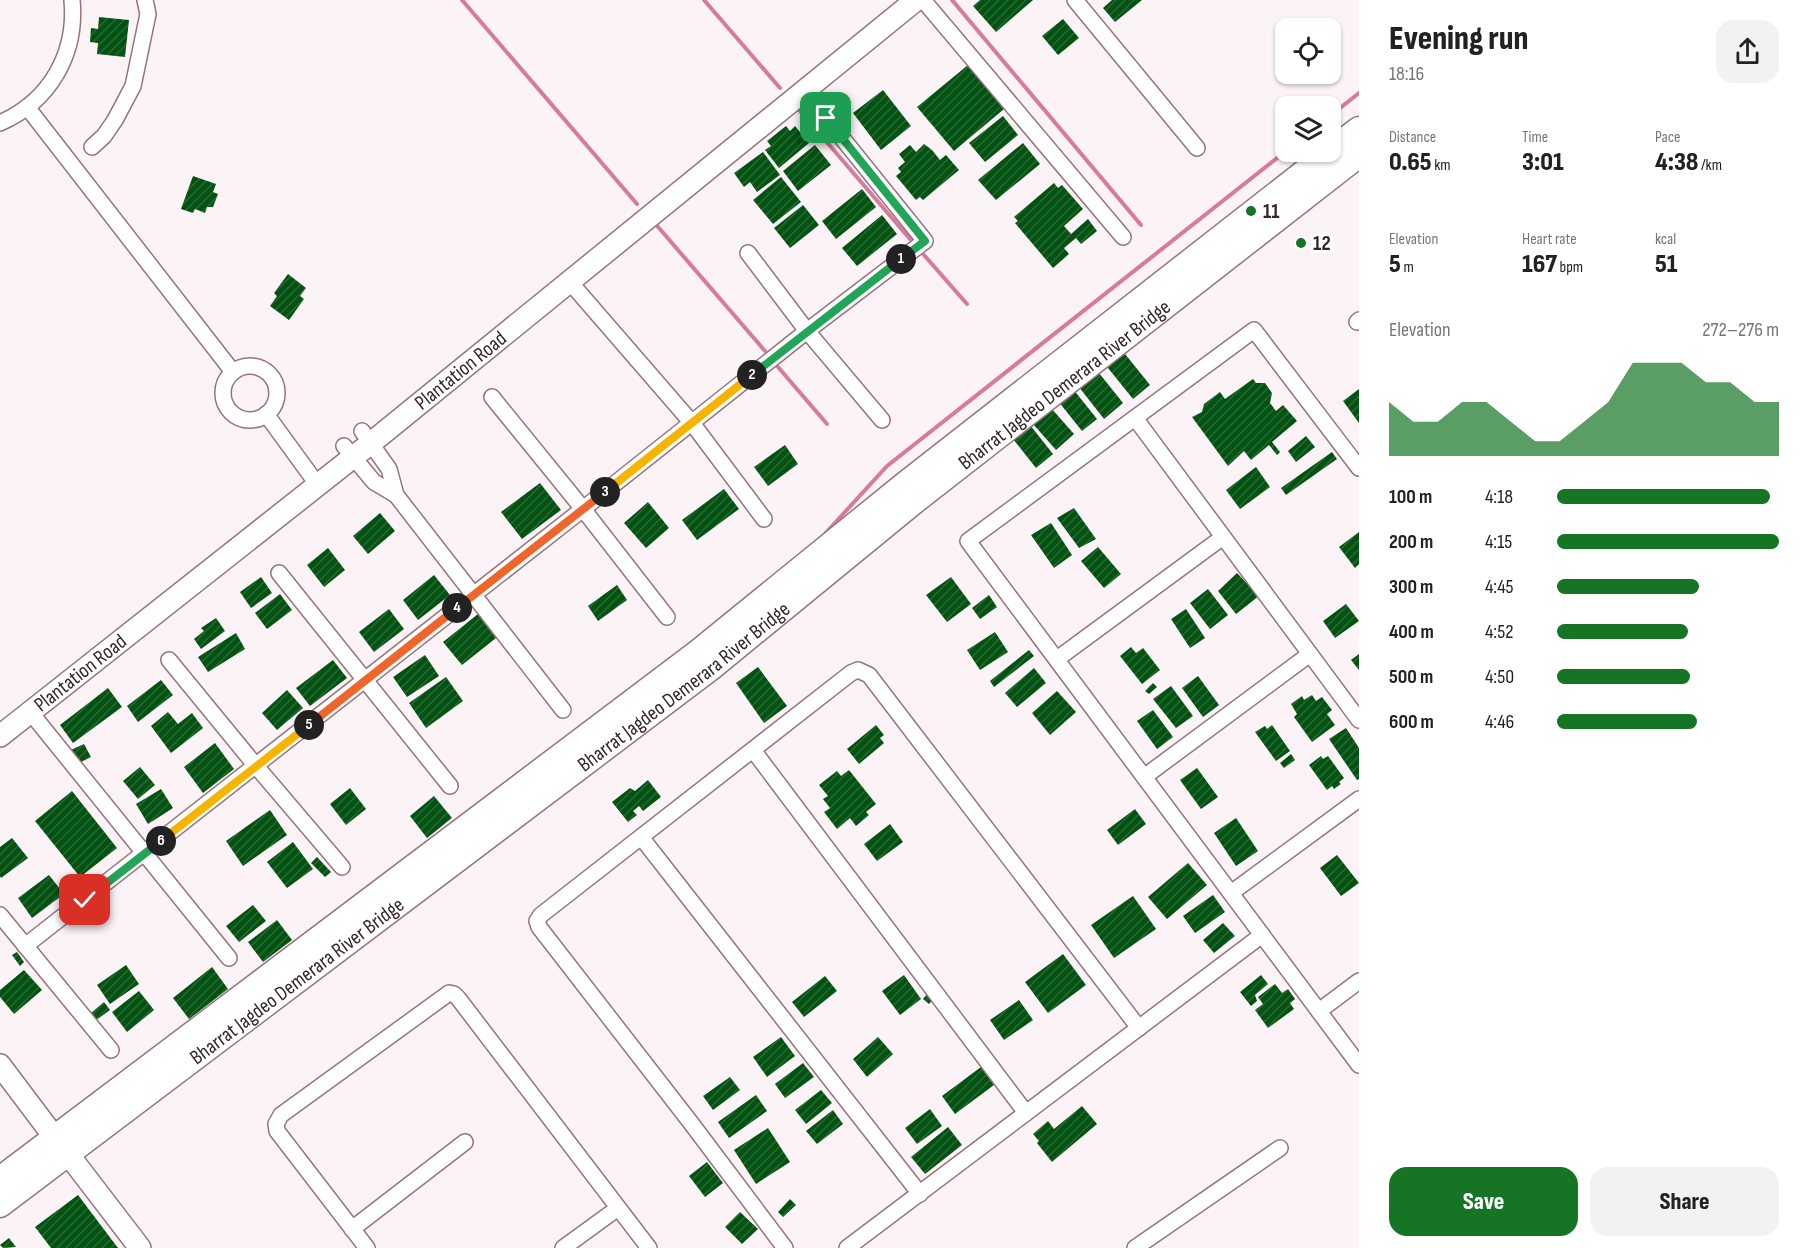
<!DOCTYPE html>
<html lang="en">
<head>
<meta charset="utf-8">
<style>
	:root { --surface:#fff; --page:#f2f2f2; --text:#222; --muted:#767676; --accent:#157524 }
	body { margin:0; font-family:"Sofia Sans Condensed",sans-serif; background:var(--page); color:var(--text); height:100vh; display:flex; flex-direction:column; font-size:22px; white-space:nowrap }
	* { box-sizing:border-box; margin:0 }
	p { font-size:20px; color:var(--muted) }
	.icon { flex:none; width:33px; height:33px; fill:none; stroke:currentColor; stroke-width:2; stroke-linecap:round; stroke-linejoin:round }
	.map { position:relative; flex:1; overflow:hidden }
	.side { display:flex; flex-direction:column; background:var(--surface); width:450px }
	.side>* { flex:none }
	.fabs { position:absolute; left:1275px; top:18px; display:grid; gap:12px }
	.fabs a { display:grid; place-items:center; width:66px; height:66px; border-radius:12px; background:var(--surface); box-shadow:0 2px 4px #0004; font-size:30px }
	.pin { position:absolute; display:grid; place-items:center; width:51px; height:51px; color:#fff; margin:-26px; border-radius:12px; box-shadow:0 3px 9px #0006 }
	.km { position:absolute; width:30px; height:30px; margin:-15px; border-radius:50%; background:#222; color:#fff; font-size:16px; line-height:30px; text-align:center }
	.round { display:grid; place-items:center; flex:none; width:63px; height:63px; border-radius:18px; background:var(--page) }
	.overview { display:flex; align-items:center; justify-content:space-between; height:102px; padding:0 30px }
	h1 { font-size:33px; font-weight:800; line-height:45px }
	.figures { display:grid; grid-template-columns:repeat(3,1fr); gap:9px; height:102px; padding:6px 30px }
	.figures div { display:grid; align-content:center }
	.figures b { font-size:26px; font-weight:800 }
	.figures small { font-size:16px; font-weight:400 }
	.figures p { font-size:16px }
	.chart { height:168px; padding:12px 30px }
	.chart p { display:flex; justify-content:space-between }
	.chart svg { width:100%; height:108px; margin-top:6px; fill:var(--accent); opacity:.7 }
	.action { display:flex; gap:12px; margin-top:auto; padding:12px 30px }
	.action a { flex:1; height:69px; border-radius:18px; background:var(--accent); color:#fff; font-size:24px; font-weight:800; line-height:69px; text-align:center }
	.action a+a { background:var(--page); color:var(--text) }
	ul { padding:0 30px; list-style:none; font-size:20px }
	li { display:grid; grid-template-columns:96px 72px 1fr; align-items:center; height:45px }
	li i { height:15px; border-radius:8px; background:var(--accent) }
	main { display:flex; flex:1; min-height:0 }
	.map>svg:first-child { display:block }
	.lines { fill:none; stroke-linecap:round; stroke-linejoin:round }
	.stream { stroke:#d77b9a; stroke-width:4 }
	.building { fill:url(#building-hatch) }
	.street-casing { stroke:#96747e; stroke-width:18 }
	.secondary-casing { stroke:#96747e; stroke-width:24 }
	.primary-casing { stroke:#96747e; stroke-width:27 }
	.street { stroke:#fff; stroke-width:15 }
	.secondary { stroke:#fff; stroke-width:21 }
	.primary { stroke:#fff; stroke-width:24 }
	.split-1-casing { stroke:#fff; stroke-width:12 }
	.split-2-casing { stroke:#fff; stroke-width:12 }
	.split-3-casing { stroke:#fff; stroke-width:12 }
	.split-4-casing { stroke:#fff; stroke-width:12 }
	.split-5-casing { stroke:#fff; stroke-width:12 }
	.split-6-casing { stroke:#fff; stroke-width:12 }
	.split-7-casing { stroke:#fff; stroke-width:12 }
	.split-1 { stroke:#22a559; stroke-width:8 }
	.split-2 { stroke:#22a559; stroke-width:8 }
	.split-3 { stroke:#f5b400; stroke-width:8 }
	.split-4 { stroke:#f0652b; stroke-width:8 }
	.split-5 { stroke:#f0652b; stroke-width:8 }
	.split-6 { stroke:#f5b400; stroke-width:8 }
	.split-7 { stroke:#22a559; stroke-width:8 }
	.poi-dot { fill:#157524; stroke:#fff; stroke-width:2 }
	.labels { text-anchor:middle; stroke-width:6; stroke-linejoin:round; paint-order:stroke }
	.poi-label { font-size:21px; font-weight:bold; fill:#35262b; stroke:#fff; text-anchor:start }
	.street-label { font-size:21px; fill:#35262b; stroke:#fff }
</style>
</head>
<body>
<main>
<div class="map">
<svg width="1359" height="1248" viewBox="0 0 1359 1248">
	<defs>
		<pattern id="building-hatch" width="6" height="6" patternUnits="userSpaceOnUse" patternTransform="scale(1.5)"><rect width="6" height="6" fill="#025212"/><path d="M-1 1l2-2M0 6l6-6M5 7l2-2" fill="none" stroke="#286835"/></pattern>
	</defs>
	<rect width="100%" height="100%" fill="#fbf3f5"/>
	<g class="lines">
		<g class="stream">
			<path d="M462,0L637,204"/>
			<path d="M704,0L780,88"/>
			<path d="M952,0L1141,225"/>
			<path d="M795,105L910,239"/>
			<path d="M1330,116L1359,93"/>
			<path d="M653,221L765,351"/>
			<path d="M924,255L967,304"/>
			<path d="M778,367L827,424"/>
			<path d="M823,536L887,466L1286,151"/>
		</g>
	</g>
	<g class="building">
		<path d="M980,0H1033L996,32L973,6Z"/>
		<path d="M1112,0H1142L1115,22L1103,8Z"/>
		<path d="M99,17L129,20L125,57L97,54L98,43L90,42L91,28L98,29Z"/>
		<path d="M1063,19L1079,38L1058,55L1042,36Z"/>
		<path d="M968,65L1004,109L954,151L917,107Z"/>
		<path d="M883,90L911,126L881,150L853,113Z"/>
		<path d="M1003,116L1018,135L985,162L969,143Z"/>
		<path d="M786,126L790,131L795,126L809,143L779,168L765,150L771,146L767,141Z"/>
		<path d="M1023,143L1040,164L996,200L978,180Z"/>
		<path d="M924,144L932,150L940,160L946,155L959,170L923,200L920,197L916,200L896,176L901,172L898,168L905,162L899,154L910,145L916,152Z"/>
		<path d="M815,145L831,165L798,191L783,171Z"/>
		<path d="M763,152L780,175L757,192L750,182L744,187L734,173Z"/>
		<path d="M193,176L216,184L213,192L218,194L213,207H207L205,213L195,209L193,213L181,209Z"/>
		<path d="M781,177L801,202L773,224L753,200Z"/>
		<path d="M1054,183L1058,188L1062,185L1083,209L1064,226L1071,234L1088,219L1097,231L1081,244L1076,238L1064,248L1069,254L1053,268L1015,223L1018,221L1014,217Z"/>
		<path d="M862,189L876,207L836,239L822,221Z"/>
		<path d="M803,205L819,225L790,248L774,228Z"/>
		<path d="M882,215L897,234L857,266L842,248Z"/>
		<path d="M288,274L306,288L300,296L304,299L289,320L270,306L277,296L274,293Z"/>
		<path d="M1121,349L1150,385L1133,399L1104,363Z"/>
		<path d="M1083,353L1123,403L1104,419L1064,368Z"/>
		<path d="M1253,379L1256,383H1265L1272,393L1270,403L1276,411L1283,405L1297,421L1272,442L1280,452L1277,455L1269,445L1251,460L1244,451L1228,466L1192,417L1202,412L1204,404L1220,392L1225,399Z"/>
		<path d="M1073,389L1097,419L1082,431L1058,401Z"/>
		<path d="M1359,389V423L1343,401Z"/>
		<path d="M1044,400L1074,434L1056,450L1026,416Z"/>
		<path d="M1030,425L1053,454L1036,468L1013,439Z"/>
		<path d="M1306,436L1315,447L1296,462L1288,451Z"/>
		<path d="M785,445L798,464L768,486L754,467Z"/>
		<path d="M1332,452L1337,459L1286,495L1281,488Z"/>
		<path d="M1256,467L1270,487L1240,509L1226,490Z"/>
		<path d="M540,483L561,510L522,539L501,512Z"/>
		<path d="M724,489L739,509L697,540L682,520Z"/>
		<path d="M648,502L669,528L646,548L624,523Z"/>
		<path d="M1074,508L1096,539L1079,548L1057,518Z"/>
		<path d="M380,513L395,531L368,554L353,536Z"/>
		<path d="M1051,523L1072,555L1054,568L1031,535Z"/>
		<path d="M1359,532V564L1355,568L1339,547Z"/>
		<path d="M1098,547L1121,574L1104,588L1081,561Z"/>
		<path d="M328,548L345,570L324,587L307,565Z"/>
		<path d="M1237,573L1259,596L1236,614L1218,591Z"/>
		<path d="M434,575L450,595L418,620L403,600Z"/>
		<path d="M261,577L272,593L251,608L240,592Z"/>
		<path d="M951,577L971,604L947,622L926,595Z"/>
		<path d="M617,585L627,600L598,621L588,606Z"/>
		<path d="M1208,589L1228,615L1210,629L1190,603Z"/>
		<path d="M280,594L292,610L267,629L255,613Z"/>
		<path d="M989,595L997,607L980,619L972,608Z"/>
		<path d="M1346,604L1359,621L1335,638L1323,621Z"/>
		<path d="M389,609L404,629L374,652L359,632Z"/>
		<path d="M1186,609L1205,638L1190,648L1171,619Z"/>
		<path d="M478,614L496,638L462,665L443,642Z"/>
		<path d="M216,618L225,631L201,649L194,639L204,631L201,628Z"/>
		<path d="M995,632L1008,652L980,670L967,650Z"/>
		<path d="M236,633L245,649L208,672L198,657Z"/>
		<path d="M1131,647L1136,653L1143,648L1160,670L1142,684L1120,656Z"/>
		<path d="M1029,650L1034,656L994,687L990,681Z"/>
		<path d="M1359,654V670L1351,660Z"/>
		<path d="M425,655L439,676L407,697L393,677Z"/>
		<path d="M333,660L347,678L310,706L296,688Z"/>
		<path d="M758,667L787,706L764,723L736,683Z"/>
		<path d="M1034,668L1046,683L1017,707L1005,693Z"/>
		<path d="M1198,676L1219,705L1203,717L1182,688Z"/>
		<path d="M446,677L463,701L426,728L409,703Z"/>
		<path d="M161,680L173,695L138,722L127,706Z"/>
		<path d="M1153,683L1157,687L1149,694L1145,691Z"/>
		<path d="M1171,686L1193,716L1176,728L1153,699Z"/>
		<path d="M108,688L122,707L73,743L60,725Z"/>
		<path d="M287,690L303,708L277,730L262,713Z"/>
		<path d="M1057,691L1076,712L1050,735L1032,713Z"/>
		<path d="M1312,695L1316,701L1322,697L1332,710L1327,714L1335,725L1312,742L1294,717L1297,714L1291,704L1302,696L1304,700Z"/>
		<path d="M1153,710L1173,737L1157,749L1137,721Z"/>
		<path d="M168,712L178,724L192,713L203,728L171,753L151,726Z"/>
		<path d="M876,725L884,735L880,738L884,743L859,764L847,749Z"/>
		<path d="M1272,725L1290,751L1276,761L1255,732L1265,726L1267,729Z"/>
		<path d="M1346,728L1359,748V779L1357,780L1329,739Z"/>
		<path d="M215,743L234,769L203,793L184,767Z"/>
		<path d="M84,744L91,757L79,763L71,750Z"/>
		<path d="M1291,754L1295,760L1284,768L1280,763Z"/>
		<path d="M1321,756L1323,759L1328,756L1344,778L1339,782L1341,784L1334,789L1332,786L1327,790L1309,765Z"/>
		<path d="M140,767L155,785L138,799L123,781Z"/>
		<path d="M1197,768L1218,797L1201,809L1180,780Z"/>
		<path d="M849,770L876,804L866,812L869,815L856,826L850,818L837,829L824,812L830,808L823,799L828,796L819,785L837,771L841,776Z"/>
		<path d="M648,780L661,797L643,811L639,806L633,811L637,815L628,822L612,802L630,788L635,791Z"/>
		<path d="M350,788L366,809L346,825L330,804Z"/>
		<path d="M161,789L173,808L148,824L136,804Z"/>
		<path d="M72,791L117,848L80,877L35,821Z"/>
		<path d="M434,796L452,818L427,838L410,816Z"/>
		<path d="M1135,809L1146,824L1118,845L1107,830Z"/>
		<path d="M270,810L287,835L243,866L226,841Z"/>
		<path d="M1236,818L1258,851L1236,866L1214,833Z"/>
		<path d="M890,824L903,842L877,861L864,844Z"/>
		<path d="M12,838L28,858L1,878L0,876V847Z"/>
		<path d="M293,842L313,869L287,888L267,862Z"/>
		<path d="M1337,855L1359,883L1341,896L1320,868Z"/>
		<path d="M317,857L331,872L325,877L311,863Z"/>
		<path d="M1188,863L1207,885L1167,919L1148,897Z"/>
		<path d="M49,875L64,894L32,918L18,898Z"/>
		<path d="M1213,895L1225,912L1195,933L1183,916Z"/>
		<path d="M1133,896L1156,929L1114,958L1091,925Z"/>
		<path d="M253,905L266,921L239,942L226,926Z"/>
		<path d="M277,920L292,940L263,962L248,942Z"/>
		<path d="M1223,923L1235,936L1214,953L1203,940Z"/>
		<path d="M17,952L24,962L20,966L12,955Z"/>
		<path d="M1063,954L1086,985L1048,1013L1025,982Z"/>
		<path d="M126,965L139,984L110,1004L97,985Z"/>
		<path d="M212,967L228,989L189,1019L173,998Z"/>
		<path d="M24,970L42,990L14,1014L0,997V990Z"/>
		<path d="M904,975L921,999L900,1015L882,991Z"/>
		<path d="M1261,975L1268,984L1255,995L1257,1001L1251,1006L1240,992Z"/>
		<path d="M825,976L837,991L804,1017L792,1002Z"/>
		<path d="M1275,984L1282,993L1288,989L1295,999L1290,1003L1294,1009L1268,1028L1255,1010L1263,1004L1258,997Z"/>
		<path d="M139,991L154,1010L127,1032L112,1012Z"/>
		<path d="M929,992L935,997L929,1004L923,999Z"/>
		<path d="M1019,1000L1033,1020L1004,1040L990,1020Z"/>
		<path d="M104,1002L110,1010L95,1021L90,1014Z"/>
		<path d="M781,1037L795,1056L767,1077L753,1057Z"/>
		<path d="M878,1037L893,1054L867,1077L853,1059Z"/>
		<path d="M803,1063L814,1077L785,1098L775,1084Z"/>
		<path d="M981,1067L994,1085L955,1114L942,1096Z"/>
		<path d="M730,1077L740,1090L713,1110L703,1096Z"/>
		<path d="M821,1090L832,1103L806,1124L795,1110Z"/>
		<path d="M756,1095L767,1111L729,1138L718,1122Z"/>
		<path d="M1082,1106L1097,1124L1052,1162L1037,1143L1039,1141L1033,1134L1048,1121L1054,1129Z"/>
		<path d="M930,1109L942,1126L917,1144L905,1128Z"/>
		<path d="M833,1110L843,1124L817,1144L806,1131Z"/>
		<path d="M948,1127L962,1145L925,1174L911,1157Z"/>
		<path d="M768,1128L790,1162L756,1184L734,1150Z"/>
		<path d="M707,1162L723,1183L705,1197L689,1176Z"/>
		<path d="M78,1195L118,1248H51L35,1227Z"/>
		<path d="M790,1199L796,1205L783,1217L778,1212Z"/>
		<path d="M740,1212L758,1229L742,1244L725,1227Z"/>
		<path d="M9,1238L16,1247L3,1248L0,1245Z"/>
	</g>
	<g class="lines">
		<defs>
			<g id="street">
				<path d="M923,0L1123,237"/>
				<path d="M1075,0L1197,148"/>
				<path d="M27,107L233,372"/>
				<path d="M0,123C50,101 77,54 72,0"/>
				<path d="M92,147L104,136L115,120L133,86L148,14L145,0"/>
				<path d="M748,253L807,331L882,420"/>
				<path d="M569,281L692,423L764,519"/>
				<path d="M1357,322L1359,320"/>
				<circle cx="250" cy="393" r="27"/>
				<path d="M492,397L583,509L667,617"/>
				<path d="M266,414L317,484"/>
				<path d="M1135,418L1359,720"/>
				<path d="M362,431L389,469L396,495"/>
				<path d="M344,446L374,482L396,495L563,710"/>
				<path d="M1359,468L1254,330L968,541L1359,1065"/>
				<path d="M279,573L450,786"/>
				<path d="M1057,659L1223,537"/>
				<path d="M169,660L256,766L342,867"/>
				<path d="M31,713L229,958"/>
				<path d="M753,750L1026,1113"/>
				<path d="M1144,777L1310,654"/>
				<path d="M641,837L920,1194"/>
				<path d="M1231,893L1359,799"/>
				<path d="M0,915L111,1050"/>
				<path d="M25,946L583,509L807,331L925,241L826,118"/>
				<path d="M1319,1011L1359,981"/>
				<path d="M352,1229L465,1142"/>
				<path d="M367,1248L277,1131L276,1124L281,1115L449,993L454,994L458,998L649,1248"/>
				<path d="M563,1248L618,1208"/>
				<path d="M785,1248L691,1123L539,927L537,921L541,915L851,673L858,670L869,675L1139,1028"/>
				<path d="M847,1248L1262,935"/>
				<path d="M1135,1248L1280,1148"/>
			</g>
			<g id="secondary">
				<path id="s1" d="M0,736L371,443L916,0"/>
				<path d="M0,1065L55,1138"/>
				<path d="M68,1154L140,1248"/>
			</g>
			<g id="primary">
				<path d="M1330,151L1359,129"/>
				<path d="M0,1179L698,652L905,484L1330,152"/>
				<path id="s2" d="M0,1205L711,668L915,501L1359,155"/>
			</g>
		</defs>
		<use href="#street" class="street-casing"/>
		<use href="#secondary" class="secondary-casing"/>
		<use href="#primary" class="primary-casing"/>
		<use href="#street" class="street"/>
		<use href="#secondary" class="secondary"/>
		<use href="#primary" class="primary"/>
	</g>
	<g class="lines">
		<defs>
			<path id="split-1" d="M826,118L925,241L901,259"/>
			<path id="split-2" d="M752,375L901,259"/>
			<path id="split-3" d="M605,492L752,375"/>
			<path id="split-4" d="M457,608L605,492"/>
			<path id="split-5" d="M309,725L457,608"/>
			<path id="split-6" d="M161,841L309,725"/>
			<path id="split-7" d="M85,900L161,841"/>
		</defs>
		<use href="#split-1" class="split-1-casing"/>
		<use href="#split-2" class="split-2-casing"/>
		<use href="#split-3" class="split-3-casing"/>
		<use href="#split-4" class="split-4-casing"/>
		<use href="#split-5" class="split-5-casing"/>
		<use href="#split-6" class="split-6-casing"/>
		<use href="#split-7" class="split-7-casing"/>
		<use href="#split-1" class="split-1"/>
		<use href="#split-2" class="split-2"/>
		<use href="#split-3" class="split-3"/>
		<use href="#split-4" class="split-4"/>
		<use href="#split-5" class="split-5"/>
		<use href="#split-6" class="split-6"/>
		<use href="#split-7" class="split-7"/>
	</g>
	<g class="poi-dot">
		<circle cx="1251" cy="211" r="6"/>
		<circle cx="1301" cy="243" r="6"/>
	</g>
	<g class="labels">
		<g class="poi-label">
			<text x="1263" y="218">11</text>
			<text x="1313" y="250">12</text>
		</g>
		<g class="street-label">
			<text dy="7" stroke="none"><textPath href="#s1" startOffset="588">Plantation Road</textPath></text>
			<text dy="7" stroke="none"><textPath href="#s2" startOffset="1344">Bharrat Jagdeo Demerara River Bridge</textPath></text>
			<text dy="7" stroke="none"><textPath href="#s1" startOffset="102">Plantation Road</textPath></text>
			<text dy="7" stroke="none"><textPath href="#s2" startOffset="858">Bharrat Jagdeo Demerara River Bridge</textPath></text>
			<text dy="7" stroke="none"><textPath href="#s2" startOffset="372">Bharrat Jagdeo Demerara River Bridge</textPath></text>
		</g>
	</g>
</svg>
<div class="fabs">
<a><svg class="icon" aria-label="locate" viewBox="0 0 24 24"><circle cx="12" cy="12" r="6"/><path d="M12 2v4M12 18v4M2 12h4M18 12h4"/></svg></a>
<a><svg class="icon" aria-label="layers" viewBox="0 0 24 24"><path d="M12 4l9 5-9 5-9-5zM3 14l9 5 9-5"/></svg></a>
</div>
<div class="pin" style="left:826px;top:118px;background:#1e9e55"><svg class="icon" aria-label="arrive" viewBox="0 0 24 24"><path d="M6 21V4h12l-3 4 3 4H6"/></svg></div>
<div class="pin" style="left:85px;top:900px;background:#d93025"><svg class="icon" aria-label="check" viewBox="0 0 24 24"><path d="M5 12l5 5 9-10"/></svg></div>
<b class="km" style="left:901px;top:259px">1</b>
<b class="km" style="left:752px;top:375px">2</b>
<b class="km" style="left:605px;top:492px">3</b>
<b class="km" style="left:457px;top:608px">4</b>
<b class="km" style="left:309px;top:725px">5</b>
<b class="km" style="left:161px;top:841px">6</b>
</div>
<section class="side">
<div class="overview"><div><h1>Evening run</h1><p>18:16</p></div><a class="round"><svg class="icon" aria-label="share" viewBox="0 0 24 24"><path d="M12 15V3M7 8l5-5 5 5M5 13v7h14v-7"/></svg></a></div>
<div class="figures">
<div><p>Distance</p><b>0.65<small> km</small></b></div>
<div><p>Time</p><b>3:01</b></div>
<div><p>Pace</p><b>4:38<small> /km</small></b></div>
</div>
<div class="figures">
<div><p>Elevation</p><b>5<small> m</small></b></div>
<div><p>Heart rate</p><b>167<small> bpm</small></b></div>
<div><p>kcal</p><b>51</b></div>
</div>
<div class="chart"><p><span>Elevation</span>272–276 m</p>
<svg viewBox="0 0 160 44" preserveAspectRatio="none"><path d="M0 44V22L10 30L20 30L30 22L40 22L50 30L60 38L70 38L80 30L90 22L100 6L110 6L120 6L130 14L140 14L150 22L160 22V44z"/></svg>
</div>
<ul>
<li><b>100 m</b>4:18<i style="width:96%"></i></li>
<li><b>200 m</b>4:15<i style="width:100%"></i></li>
<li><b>300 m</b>4:45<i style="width:64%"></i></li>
<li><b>400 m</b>4:52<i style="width:59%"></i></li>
<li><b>500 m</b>4:50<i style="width:60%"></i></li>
<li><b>600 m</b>4:46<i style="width:63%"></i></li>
</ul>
<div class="action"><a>Save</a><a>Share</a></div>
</section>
</main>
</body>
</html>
